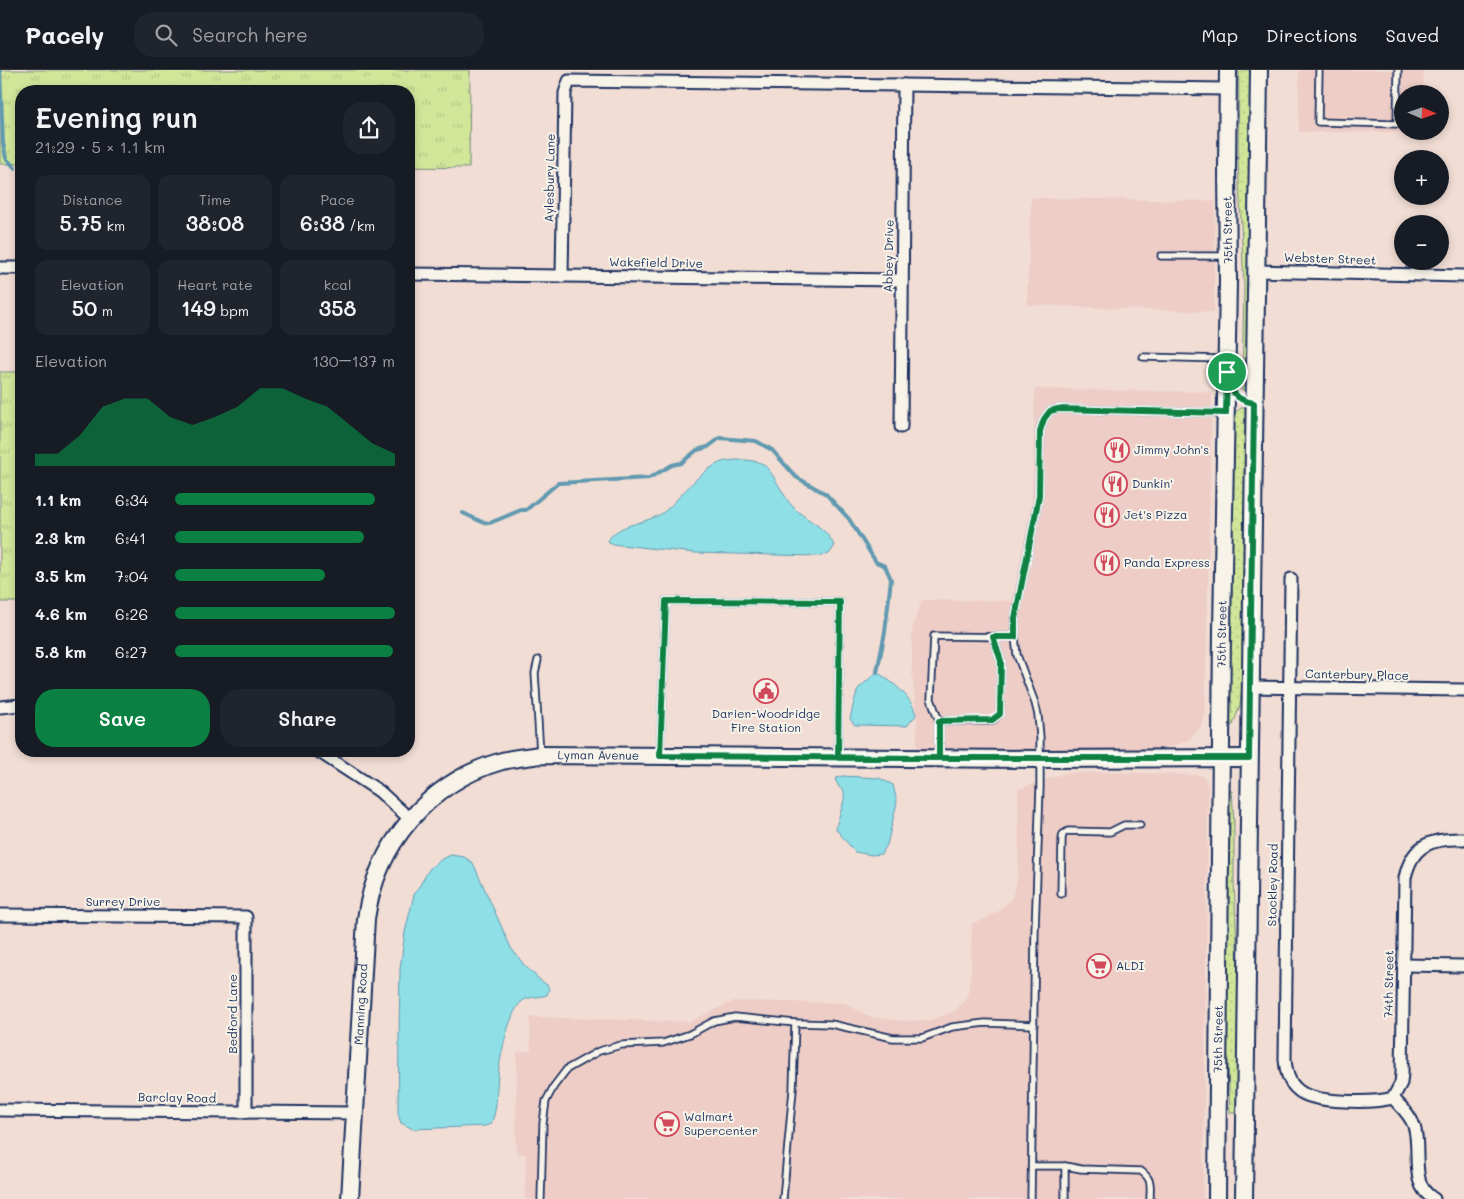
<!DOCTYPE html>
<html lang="en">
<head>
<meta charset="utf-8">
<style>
	:root { --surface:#171b24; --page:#20242c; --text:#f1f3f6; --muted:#9ea1a6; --line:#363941; --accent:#0b8043 }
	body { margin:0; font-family:Mali,sans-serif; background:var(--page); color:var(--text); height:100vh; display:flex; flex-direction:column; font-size:19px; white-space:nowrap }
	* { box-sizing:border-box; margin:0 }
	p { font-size:16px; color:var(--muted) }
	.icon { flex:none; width:28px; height:28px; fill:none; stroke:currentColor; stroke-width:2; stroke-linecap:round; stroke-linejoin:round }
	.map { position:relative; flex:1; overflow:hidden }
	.side { position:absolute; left:15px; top:15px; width:400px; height:672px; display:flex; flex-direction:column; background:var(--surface); border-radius:20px; box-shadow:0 2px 8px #0003 }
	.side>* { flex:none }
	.needle { width:32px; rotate:92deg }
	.controls { position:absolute; left:1394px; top:15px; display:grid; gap:10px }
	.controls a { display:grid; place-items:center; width:55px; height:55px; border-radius:50%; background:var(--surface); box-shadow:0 2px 8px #0003; font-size:25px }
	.pin { position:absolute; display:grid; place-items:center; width:42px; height:42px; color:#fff; margin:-21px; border:2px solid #fff; border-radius:50%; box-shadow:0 1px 5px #0007 }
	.round { display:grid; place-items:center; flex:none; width:52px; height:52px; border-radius:20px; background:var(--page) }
	.headline { display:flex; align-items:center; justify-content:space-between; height:85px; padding:0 20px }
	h1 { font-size:28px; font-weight:600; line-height:38px }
	.stats { display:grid; grid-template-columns:repeat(3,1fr); gap:8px; height:85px; padding:5px 20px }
	.stats div { display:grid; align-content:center; border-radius:12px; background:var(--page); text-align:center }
	.stats b { font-size:21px; font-weight:600 }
	.stats small { font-size:14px; font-weight:400 }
	.stats p { font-size:14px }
	.chart { height:140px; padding:10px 20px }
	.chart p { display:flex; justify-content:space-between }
	.chart svg { width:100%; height:90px; margin-top:5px; fill:var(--accent); opacity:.7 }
	.button { display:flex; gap:10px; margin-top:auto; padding:10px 20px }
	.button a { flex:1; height:58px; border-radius:20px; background:var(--accent); color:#fff; font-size:20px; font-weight:600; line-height:58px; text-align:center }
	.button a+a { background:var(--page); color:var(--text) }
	ul { padding:0 20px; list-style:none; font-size:16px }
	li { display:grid; grid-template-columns:80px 60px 1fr; align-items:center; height:38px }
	li i { height:12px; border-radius:6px; background:var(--accent) }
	header { display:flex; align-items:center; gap:30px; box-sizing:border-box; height:70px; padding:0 25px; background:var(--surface); border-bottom:1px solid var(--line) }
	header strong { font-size:24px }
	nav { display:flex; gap:28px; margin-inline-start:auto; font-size:18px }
	.search { width:350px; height:45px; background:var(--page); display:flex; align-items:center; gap:12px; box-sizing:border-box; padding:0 18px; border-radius:20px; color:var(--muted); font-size:19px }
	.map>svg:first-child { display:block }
	.built { fill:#edcdc6 }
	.grass { fill:url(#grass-dots); stroke:#768a7c }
	.park { fill:url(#park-tufts); stroke:#768a7c }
	.water { fill:#8fe0e6; stroke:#6199b0 }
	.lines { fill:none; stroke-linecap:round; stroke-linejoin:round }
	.stream { stroke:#6199b0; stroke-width:4 }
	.lane-casing { stroke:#1b2f5e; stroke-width:9 }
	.street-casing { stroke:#1b2f5e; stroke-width:15 }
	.secondary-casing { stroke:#1b2f5e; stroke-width:20 }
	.lane { stroke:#f7f3e8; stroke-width:5.5 }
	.street { stroke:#f7f3e8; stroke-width:11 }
	.secondary { stroke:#f7f3e8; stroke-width:16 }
	.route-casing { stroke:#fff; stroke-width:10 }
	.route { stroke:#0b8043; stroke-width:6 }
	.labels { text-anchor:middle; stroke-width:4; stroke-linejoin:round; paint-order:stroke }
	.street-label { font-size:12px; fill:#1b2f5e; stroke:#f7f3e8 }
	.poi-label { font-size:12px; fill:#1b2f5e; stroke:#f7f3e8; text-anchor:start }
</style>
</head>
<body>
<header>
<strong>Pacely</strong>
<div class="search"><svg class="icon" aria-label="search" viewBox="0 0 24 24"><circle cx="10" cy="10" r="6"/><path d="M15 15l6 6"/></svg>Search here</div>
<nav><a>Map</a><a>Directions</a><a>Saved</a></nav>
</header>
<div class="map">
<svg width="1464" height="1129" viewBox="0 0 1464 1129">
	<defs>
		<pattern id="grass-dots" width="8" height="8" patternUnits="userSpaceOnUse" patternTransform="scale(1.25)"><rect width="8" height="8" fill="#d2e69a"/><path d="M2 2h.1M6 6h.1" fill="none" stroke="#b4c687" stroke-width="1.8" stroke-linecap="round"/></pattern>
		<pattern id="park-tufts" width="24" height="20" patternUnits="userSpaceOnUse" patternTransform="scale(1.25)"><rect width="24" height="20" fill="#d2e69a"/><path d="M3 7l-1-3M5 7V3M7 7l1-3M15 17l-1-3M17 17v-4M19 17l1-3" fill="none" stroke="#b4c687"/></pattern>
	</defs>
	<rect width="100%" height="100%" fill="#f1ddd4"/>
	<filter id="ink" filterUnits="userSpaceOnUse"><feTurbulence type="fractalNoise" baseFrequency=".02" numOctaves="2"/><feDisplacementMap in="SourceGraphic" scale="10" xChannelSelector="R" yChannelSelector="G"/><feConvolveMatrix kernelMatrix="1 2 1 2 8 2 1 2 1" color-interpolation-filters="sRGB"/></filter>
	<g filter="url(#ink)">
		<g class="built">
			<path d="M1299,0H1424L1423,24H1402V61L1423,62H1299Z"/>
			<path d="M1031,128L1215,131L1214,242L1027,235Z"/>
			<path d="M1035,319L1212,322L1205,646L1201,656L1190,669L1179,674L1167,678L1149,680L917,678V649L912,604V559L922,530L1012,531L1032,431Z"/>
			<path d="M1107,702L1200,705L1204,707L1208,715L1203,1129H525L526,1084L516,1083L517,982L531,981L530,947L689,952L734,931L845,933L870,947L903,951L931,950L953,942L967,929L971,899L972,853L985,849L999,841L1011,829L1017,811L1019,782L1018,719L1066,703Z"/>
		</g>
		<g class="grass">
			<path d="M1239,0H1250L1246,320H1242L1244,216L1238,90Z"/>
			<path d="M1243,337L1246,339L1242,616L1240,635L1233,655H1228L1234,343Z"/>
			<path d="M1227,721H1232L1234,754V811L1239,922L1238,1043H1230L1226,947Z"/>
		</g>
		<g class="park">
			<path d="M0,0H470L469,98L409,97V21H21V94H0Z"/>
			<rect x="0" y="302" width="21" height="230"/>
		</g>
		<g class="water">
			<path d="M746,390C752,391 759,391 764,395C772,400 784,428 793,437C804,449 830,459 834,477L829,484L817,486L695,483L611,474L608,471C616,455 640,454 655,447C666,443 673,433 681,425C692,413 710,394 726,391C733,390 739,390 746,390Z"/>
			<path d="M877,602C893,613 911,625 916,645L907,656L855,655L850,649L854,632L858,619Z"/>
			<path d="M842,706L879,708L893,715L897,732L887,775L881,784L872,785L855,782L836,759C838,745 846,732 844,721L839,717L835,709Z"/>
			<path d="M451,785L464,787L473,793L511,878L525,896L540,910L547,915L549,919L547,925C538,928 528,926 521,932C509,943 500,988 498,1005C496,1022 498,1038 491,1054L485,1056L413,1059L401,1053L398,1044L400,899L405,862L414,825L430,798L442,789Z"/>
		</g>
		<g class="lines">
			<g class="stream">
				<path d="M0,0L3,73L6,88L15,98"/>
				<path d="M463,443L482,452L490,453L521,440H526L558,413L649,408L672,395L681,393L697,380L708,377L720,368L756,371L772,380L796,407L826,424L849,449L876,492L885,496L891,509L885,562L877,602"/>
			</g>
			<defs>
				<g id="lane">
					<path d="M1319,0L1318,52L1397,54L1398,0"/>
					<path d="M1161,186H1226"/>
					<path d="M1143,287L1225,289"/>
					<path d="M538,590L535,603L540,683"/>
					<path d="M939,651H992L1000,644L1001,591L993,567"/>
					<path d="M660,685L666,531L840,532L838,685"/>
					<path d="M939,687V651L931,629L934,566L1015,567"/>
					<path d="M1061,824L1062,769L1063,764L1068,761L1110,762L1124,755H1140"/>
					<path d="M1033,1096H1065V1129"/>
					<path d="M1065,1096L1081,1099L1141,1101C1153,1110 1150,1116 1150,1129"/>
					<path d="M541,1129L543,1053L546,1031L554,1016L567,999L599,981L621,975L663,973L690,964L714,951L735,947L795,953"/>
					<path d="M783,1129L793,1020L795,953L831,954L893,968H922L952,957L985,953L1034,955"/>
					<path d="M1031,1129L1035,861L1040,717V667L1038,645L1035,633L1017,585L1015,567V548L1039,426L1040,361L1044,349L1050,341L1058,339L1224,343"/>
				</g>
				<g id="street">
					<path d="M0,198H21"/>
					<path d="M1256,201L1464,206"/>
					<path d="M409,204L902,210"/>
					<path d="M562,206L565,23L569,11L1228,19"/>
					<path d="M901,357L904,15"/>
					<path d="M1291,509L1285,989C1286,1001 1288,1012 1298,1020C1313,1034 1374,1033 1393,1028"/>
					<path d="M1250,617L1464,620"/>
					<path d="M0,637L21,635"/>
					<path d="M318,681L379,721L410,749"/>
					<path d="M0,845L246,847V1042"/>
					<path d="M1403,895L1464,896"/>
					<path d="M1393,1028L1401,1013L1402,1003L1405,808C1412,774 1432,768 1464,769"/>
					<path d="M1393,1028C1401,1037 1410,1044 1414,1056C1422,1079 1408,1115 1434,1129"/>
					<path d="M0,1040L354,1043"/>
				</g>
				<g id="secondary">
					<path id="s1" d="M350,1129L366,849C376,775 428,712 502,691C514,688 527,687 540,685L1039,689L1249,688"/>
					<path id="s2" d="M1217,1129L1222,560L1228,211L1227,97L1228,0"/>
					<path d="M1244,1129L1259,0"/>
				</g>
			</defs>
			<use href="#lane" class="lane-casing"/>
			<use href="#street" class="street-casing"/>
			<use href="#secondary" class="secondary-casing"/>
			<use href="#lane" class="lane"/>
			<use href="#street" class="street"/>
			<use href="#secondary" class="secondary"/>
		</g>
	</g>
	<g class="lines" filter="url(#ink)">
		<defs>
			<path id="route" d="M1227,302L1226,343L1058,339L1050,341L1044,349L1040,361L1039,426L1015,548V567H993L1001,591L1000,644L992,650L939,651V688L660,686L666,531L840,532L838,688H1249L1254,333C1234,330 1231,321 1227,302"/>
		</defs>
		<use href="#route" class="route-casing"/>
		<use href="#route" class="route"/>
	</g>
	<defs>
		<symbol id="restaurant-ring" viewBox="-11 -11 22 22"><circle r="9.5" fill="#f7f3e8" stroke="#d1495b" stroke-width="1.5"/><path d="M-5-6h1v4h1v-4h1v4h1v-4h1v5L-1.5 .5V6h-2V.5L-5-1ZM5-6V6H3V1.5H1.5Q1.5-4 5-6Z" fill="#d1495b"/></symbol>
		<symbol id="civic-ring" viewBox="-11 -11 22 22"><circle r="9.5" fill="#f7f3e8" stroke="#d1495b" stroke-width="1.5"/><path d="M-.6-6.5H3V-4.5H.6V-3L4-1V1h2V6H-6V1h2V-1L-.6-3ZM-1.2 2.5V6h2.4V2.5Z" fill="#d1495b"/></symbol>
		<symbol id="supermarket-ring" viewBox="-11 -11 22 22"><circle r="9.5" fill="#f7f3e8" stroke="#d1495b" stroke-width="1.5"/><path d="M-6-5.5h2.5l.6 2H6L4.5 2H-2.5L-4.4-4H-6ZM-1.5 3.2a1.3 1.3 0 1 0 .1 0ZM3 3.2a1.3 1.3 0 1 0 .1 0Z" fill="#d1495b"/></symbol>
	</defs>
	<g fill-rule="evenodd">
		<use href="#restaurant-ring" x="1103" y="366" width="28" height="28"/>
		<use href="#restaurant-ring" x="1101" y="400" width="28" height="28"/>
		<use href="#restaurant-ring" x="1093" y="431" width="28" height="28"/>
		<use href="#restaurant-ring" x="1093" y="479" width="28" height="28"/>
		<use href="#civic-ring" x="752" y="607" width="28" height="28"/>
		<use href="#supermarket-ring" x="1085" y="882" width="28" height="28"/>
		<use href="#supermarket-ring" x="653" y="1040" width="28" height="28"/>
	</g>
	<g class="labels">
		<g class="street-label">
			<text transform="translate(550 108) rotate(-89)" y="4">Aylesbury Lane</text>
			<text transform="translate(1228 160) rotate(-91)" y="4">75th Street</text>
			<text transform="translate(889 186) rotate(-89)" y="4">Abbey Drive</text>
			<text transform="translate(1330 189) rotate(2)" y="4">Webster Street</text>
			<text transform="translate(656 193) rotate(1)" y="4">Wakefield Drive</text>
			<text dy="4" stroke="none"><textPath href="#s2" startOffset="565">75th Street</textPath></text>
			<text transform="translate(1357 605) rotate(1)" y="4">Canterbury Place</text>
			<text dy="4" stroke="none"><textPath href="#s1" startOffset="598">Lyman Avenue</textPath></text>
			<text transform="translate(1273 815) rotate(-89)" y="4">Stockley Road</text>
			<text x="123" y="836">Surrey Drive</text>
			<text transform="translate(1389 914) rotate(-89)" y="4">74th Street</text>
			<text dy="4" stroke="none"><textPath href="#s1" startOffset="195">Manning Road</textPath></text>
			<text transform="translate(233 944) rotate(-90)" y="4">Bedford Lane</text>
			<text dy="4" stroke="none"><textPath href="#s2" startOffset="160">75th Street</textPath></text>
			<text transform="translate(177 1028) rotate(1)" y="4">Barclay Road</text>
		</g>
		<g class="poi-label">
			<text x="1134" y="384">Jimmy John's</text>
			<text x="1132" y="418">Dunkin'</text>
			<text x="1124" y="449">Jet's Pizza</text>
			<text x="1124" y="497">Panda Express</text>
			<text x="766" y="648" text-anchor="middle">Darien-Woodridge<tspan x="766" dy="14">Fire Station</tspan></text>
			<text x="1116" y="900">ALDI</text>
			<text x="684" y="1051">Walmart<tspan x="684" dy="14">Supercenter</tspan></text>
		</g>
	</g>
</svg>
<div class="controls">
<a><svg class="needle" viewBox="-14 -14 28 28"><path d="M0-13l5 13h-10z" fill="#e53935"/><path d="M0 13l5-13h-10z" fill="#9ea1a6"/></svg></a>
<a>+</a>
<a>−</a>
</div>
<div class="pin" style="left:1227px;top:302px;background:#1e9e55"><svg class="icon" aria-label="arrive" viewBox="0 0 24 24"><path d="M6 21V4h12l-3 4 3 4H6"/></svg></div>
<section class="side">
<div class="headline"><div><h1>Evening run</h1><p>21:29 · 5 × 1.1 km</p></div><a class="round"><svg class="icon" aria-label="share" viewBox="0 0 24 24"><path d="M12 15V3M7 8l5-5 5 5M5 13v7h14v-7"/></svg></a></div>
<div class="stats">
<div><p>Distance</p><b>5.75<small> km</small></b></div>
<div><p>Time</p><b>38:08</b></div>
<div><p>Pace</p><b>6:38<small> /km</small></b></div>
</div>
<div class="stats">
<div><p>Elevation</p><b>50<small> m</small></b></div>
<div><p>Heart rate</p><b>149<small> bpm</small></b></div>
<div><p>kcal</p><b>358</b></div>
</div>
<div class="chart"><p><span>Elevation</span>130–137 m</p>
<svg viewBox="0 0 160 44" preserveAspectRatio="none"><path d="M0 44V38L10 38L20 29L30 15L40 11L50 11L60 20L70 24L80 20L90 15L100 6L110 6L120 11L130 15L140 24L150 33L160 38V44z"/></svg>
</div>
<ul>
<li><b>1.1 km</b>6:34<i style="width:91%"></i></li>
<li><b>2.3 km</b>6:41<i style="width:86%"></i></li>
<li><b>3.5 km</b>7:04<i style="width:68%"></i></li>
<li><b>4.6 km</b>6:26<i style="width:100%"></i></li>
<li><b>5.8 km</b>6:27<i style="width:99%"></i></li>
</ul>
<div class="button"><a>Save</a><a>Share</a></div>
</section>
</div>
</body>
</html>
